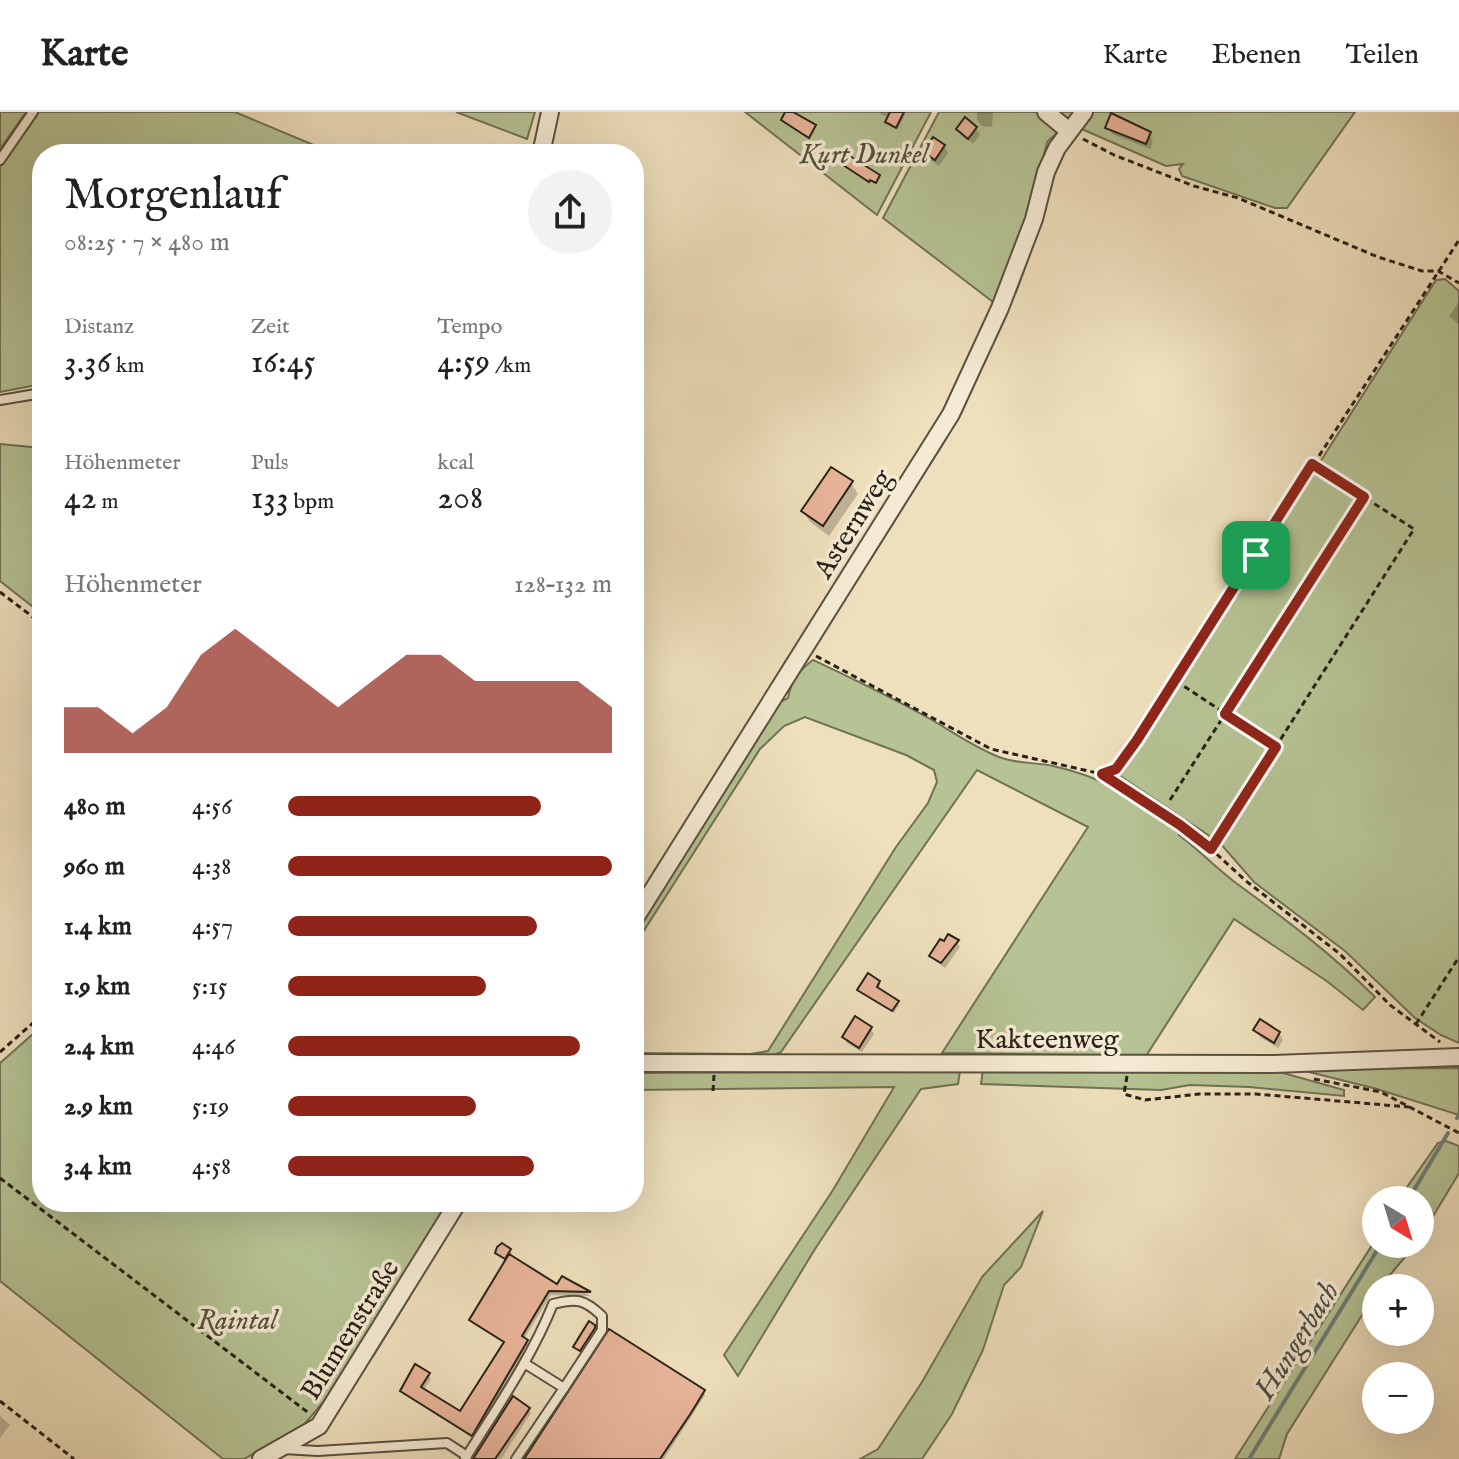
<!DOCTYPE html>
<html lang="de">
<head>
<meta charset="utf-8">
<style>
	:root { --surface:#fff; --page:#f2f2f2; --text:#222; --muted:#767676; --line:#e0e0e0; --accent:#8f2418 }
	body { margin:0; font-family:"IM FELL English",serif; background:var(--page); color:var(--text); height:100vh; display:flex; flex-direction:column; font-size:30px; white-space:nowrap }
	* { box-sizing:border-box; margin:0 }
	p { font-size:26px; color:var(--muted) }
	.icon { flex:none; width:44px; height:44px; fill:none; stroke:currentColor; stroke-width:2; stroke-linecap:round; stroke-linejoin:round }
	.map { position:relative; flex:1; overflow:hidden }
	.drawer { position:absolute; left:32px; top:32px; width:612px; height:1068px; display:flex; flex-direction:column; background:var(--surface); border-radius:32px; box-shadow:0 8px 32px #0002 }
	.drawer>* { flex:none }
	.needle { width:52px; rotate:142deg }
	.buttons { position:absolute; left:1362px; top:1074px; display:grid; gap:16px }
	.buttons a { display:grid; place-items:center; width:72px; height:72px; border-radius:50%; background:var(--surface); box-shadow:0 8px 32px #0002; font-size:40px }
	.pin { position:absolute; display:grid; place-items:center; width:68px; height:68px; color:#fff; margin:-34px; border-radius:16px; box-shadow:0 4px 12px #0006 }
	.round { display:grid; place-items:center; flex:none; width:84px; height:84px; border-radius:42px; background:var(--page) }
	.headline { display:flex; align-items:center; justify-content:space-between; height:136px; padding:0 32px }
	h1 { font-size:44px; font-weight:600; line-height:60px }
	.stats { display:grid; grid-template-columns:repeat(3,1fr); gap:12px; height:136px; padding:8px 32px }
	.stats div { display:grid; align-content:center }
	.stats b { font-size:34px; font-weight:600 }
	.stats small { font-size:22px; font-weight:400 }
	.stats p { font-size:22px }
	.chart { height:224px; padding:16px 32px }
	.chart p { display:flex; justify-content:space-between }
	.chart svg { width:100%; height:144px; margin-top:8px; fill:var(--accent); opacity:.7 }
	ul { padding:0 32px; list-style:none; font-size:26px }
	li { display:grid; grid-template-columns:128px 96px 1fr; align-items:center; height:60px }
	li i { height:20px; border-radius:10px; background:var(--accent) }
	header { display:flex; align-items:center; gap:48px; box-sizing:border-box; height:112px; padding:0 40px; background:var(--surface); border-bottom:2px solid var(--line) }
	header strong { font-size:38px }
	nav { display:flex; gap:44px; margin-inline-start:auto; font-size:28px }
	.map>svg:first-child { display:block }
	.green { fill:#b6c394; stroke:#707256; stroke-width:2 }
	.shadow { fill:#0003 }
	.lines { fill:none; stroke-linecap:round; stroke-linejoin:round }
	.stream { stroke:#6d7e77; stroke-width:4 }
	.building { fill:#e9b59b; stroke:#292118; stroke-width:2 }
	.lane-casing { stroke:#5a5141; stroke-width:12 }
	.street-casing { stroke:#5a5141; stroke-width:20 }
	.path { stroke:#292118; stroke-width:3; stroke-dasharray:6 4; stroke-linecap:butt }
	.lane { stroke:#f5ebd4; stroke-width:8 }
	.street { stroke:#f5ebd4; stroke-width:16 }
	.route-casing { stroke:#fff; stroke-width:16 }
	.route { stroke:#8f2418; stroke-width:10 }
	.labels { text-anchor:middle; stroke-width:7; stroke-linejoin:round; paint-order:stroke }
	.park-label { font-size:28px; font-style:italic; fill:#53523d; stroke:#f5ebd4 }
	.street-label { font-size:28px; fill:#292118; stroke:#f5ebd4 }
	.water-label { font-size:30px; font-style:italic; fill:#4b5047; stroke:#f5ebd4 }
</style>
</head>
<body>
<header>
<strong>Karte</strong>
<nav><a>Karte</a><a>Ebenen</a><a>Teilen</a></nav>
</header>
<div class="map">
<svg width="1459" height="1347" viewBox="0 0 1459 1347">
	<rect width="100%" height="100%" fill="#efe0bd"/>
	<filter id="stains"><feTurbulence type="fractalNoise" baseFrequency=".0025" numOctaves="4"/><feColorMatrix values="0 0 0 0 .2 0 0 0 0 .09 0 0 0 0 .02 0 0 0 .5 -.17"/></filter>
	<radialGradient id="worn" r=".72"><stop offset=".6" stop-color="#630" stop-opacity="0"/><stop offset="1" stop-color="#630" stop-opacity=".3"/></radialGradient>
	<g class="green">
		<path d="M0,0H26L0,37Z"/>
		<path d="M39,0H235L335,42H42V272L0,280V55Z"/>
		<path d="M456,0H535L527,27Z"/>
		<path d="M745,0H931L877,103Z"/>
		<path d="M939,0H1355L1287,96H1275L1182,64L1179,57L1183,52L1166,54L1068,11L1047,30L1031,99L993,190L883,106Z"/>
		<path d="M1445,167L1459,179V931L1441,923L1415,906L1345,839L1254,770L1220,731L1120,664L1436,168Z"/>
		<path d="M0,332L42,336V502L0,469Z"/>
		<path d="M813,548C851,566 887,583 923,603C949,617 971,634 999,645C1016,652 1035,650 1053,654C1104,665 1137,687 1178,717L1179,723C1199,738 1216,756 1236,771C1285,807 1332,842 1375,885L1363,898L1328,870L1234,807L1146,944L942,941L1088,715L977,658L781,940L766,947L634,948V941L750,942L768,939L896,735L928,691L937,670L934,658L906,643L805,605L784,614L760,637L634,834V822L769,606L780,590L788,586C791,569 799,558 813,548Z"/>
		<path d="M42,914V1090H450L325,1288L303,1314L244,1347H223L0,1169V951Z"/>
		<path d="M1459,956V1003L1377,977L1297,957Z"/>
		<path d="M983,957L1276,959L1344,978V984L1249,975L1190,973L1161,978L981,972Z"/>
		<path d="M960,959L958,972L921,977L815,1137L738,1264L724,1243L833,1078L894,975L634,978V961Z"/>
		<path d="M1446,1029L1459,1034V1061L1420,1126V1088H1398L1438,1031Z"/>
		<path d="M1043,1099L1021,1155L1004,1173L983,1238L952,1302L922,1347H860L878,1337L922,1270L982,1165Z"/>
		<path d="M1376,1127V1132H1416L1379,1176H1376V1181L1287,1322L1279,1347H1235Z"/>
	</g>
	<g class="shadow">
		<path d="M878,0H906L898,17L889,12V6Z"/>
		<path d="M977,0H993L992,15L981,14L977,7Z"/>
		<path d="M976,16L980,23L973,32L958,18Z"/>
		<path d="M1108,16L1149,22L1153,29L1150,37L1112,22Z"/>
		<path d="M944,35L948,41L939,54L929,47L925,40Z"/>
		<path d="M1459,190V211L1458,212L1449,204Z"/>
		<path d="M851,371L858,382L829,424L810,410L803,399Z"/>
		<path d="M957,830L960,835L945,856L935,849L932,844L944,832Z"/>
		<path d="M879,870L880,873L877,878L899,893L894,901L861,880Z"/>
		<path d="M870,916L874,922L862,940L847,931L844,925Z"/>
		<path d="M1256,918L1279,921L1283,928L1278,936L1260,925Z"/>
		<path d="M510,1138L514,1145L558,1175L563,1167L591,1184L551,1183L524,1227L529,1233L474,1326L405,1283L403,1279L428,1263L431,1267L423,1279L461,1302L505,1232L473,1212L471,1208L506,1150L498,1141Z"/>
		<path d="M594,1214L598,1221L584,1245L575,1235Z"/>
		<path d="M704,1280L705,1283L664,1347H527Z"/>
		<path d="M529,1297L531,1301L501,1347H474Z"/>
		<path d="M0,1304L10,1313L0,1326Z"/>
	</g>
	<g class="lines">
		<g class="stream">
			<path d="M1015,180L1027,147"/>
			<path d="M870,446L946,325"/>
			<path d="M1457,1006L1459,1003"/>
			<path d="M1408,1088L1448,1021"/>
			<path d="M372,1244L409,1184"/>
			<path d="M1249,1347L1381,1132"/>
		</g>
	</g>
	<g class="building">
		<path d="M785,0H793L816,13L809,26L781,8Z"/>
		<path d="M890,0H904L896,16L885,10Z"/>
		<path d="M1111,1L1151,20L1146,32L1105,16Z"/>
		<path d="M965,5L977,15L968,27L956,17Z"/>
		<path d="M933,25L945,33L935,48L923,40Z"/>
		<path d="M845,41L880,63L876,71L870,68L869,70L840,51Z"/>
		<path d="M831,355L853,369L823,414L801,399Z"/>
		<path d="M948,822L959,828L941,851L929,844L940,827L944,829Z"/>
		<path d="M868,861L880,869L877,875L899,889L892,899L857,878Z"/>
		<path d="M855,904L872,915L859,936L842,925Z"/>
		<path d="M1260,907L1280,920L1274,931L1253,918Z"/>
		<path d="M502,1131L511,1137L505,1147L495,1141L497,1135Z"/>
		<path d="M509,1142L557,1172L562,1164L591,1180L549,1179L522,1224L528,1228L472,1324L400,1279L415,1252L430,1261L421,1275L460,1299L504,1230L469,1208Z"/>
		<path d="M589,1209L595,1213V1216L580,1239L573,1235Z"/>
		<path d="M609,1217L705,1278L691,1301L660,1347H524Z"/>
		<path d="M513,1284L530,1296L495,1347H473Z"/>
	</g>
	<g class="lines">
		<defs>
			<g id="lane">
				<path d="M0,48L33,0"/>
				<path d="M0,288L42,281"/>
				<path d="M283,1337L318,1339L447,1331L467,1344"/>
				<path d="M465,1347C496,1297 531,1247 553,1192C577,1186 584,1187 602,1204V1218L564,1276L524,1251"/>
				<path d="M516,1347L564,1276"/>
			</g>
			<g id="street">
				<path d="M1046,0L1069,19"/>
				<path d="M541,42L550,0"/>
				<path d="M634,808L951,302L1000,196L1034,107L1046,60L1057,36L1084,0"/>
				<path d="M634,951L1274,952L1459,945"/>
				<path d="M261,1347L319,1314L458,1090"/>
			</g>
		</defs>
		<use href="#lane" class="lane-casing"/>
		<use href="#street" class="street-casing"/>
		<g class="path">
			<path d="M1083,27L1114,43L1194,74L1238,86L1378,145L1422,159H1438L1459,171"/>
			<path d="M0,480L42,512"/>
			<path d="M816,544L991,637L1102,662L1116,657L1459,128"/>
			<path d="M1176,569L1276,635"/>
			<path d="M1102,662L1180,713L1211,737L1246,769L1340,842L1390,893L1440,930"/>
			<path d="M1170,688L1364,385"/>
			<path d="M1211,737L1414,417L1312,352"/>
			<path d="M1416,912L1459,845"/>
			<path d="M0,940L42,903"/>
			<path d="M1127,964L1124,982L1145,988L1199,982H1256L1409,995"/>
			<path d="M1314,967L1381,980L1459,1021"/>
			<path d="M713,979L714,963"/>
			<path d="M0,1066L310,1302"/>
			<path d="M0,1289L74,1347"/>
		</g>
		<use href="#lane" class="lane"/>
		<use href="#street" class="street"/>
	</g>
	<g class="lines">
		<defs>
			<path id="route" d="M1312,352L1364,385L1225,602L1276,635L1211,737L1180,713L1102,662L1116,657L1137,628Z"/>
		</defs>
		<use href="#route" class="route-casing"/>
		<use href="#route" class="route"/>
	</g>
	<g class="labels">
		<g class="park-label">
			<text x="864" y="51">Kurt Dunkel</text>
			<text x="237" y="1217">Raintal</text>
		</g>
		<g class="street-label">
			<text transform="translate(852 411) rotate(-58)" y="10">Asternweg</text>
			<text x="1047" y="936">Kakteenweg</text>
			<text transform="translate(349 1217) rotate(-58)" y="10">Blumenstraße</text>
		</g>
		<g class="water-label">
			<text transform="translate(1296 1228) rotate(-58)" y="10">Hungerbach</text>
		</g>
	</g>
	<rect width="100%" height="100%" filter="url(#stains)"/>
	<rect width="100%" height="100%" fill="url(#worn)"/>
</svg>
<div class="buttons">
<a><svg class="needle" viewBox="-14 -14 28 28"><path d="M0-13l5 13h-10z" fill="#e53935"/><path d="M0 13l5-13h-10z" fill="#767676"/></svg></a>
<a>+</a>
<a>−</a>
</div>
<div class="pin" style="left:1256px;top:443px;background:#1e9e55"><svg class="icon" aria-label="arrive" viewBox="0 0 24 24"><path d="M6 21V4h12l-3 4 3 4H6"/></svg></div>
<section class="drawer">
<div class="headline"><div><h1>Morgenlauf</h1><p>08:25 · 7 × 480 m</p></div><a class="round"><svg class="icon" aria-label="share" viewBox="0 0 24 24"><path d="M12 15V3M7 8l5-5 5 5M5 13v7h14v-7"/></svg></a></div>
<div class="stats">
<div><p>Distanz</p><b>3.36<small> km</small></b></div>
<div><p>Zeit</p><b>16:45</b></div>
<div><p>Tempo</p><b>4:59<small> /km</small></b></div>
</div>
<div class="stats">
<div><p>Höhenmeter</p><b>42<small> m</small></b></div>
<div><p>Puls</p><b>133<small> bpm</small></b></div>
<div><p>kcal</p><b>208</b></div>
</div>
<div class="chart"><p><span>Höhenmeter</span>128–132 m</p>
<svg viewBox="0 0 160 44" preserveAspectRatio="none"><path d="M0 44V30L10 30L20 38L30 30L40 14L50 6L60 14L70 22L80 30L90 22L100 14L110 14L120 22L130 22L140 22L150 22L160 30V44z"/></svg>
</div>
<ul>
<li><b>480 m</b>4:56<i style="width:78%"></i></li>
<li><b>960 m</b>4:38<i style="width:100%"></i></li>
<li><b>1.4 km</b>4:57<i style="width:77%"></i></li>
<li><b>1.9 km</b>5:15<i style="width:61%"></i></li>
<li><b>2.4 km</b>4:46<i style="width:90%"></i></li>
<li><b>2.9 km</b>5:19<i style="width:58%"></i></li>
<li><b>3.4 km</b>4:58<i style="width:76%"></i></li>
</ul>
</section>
</div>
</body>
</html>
